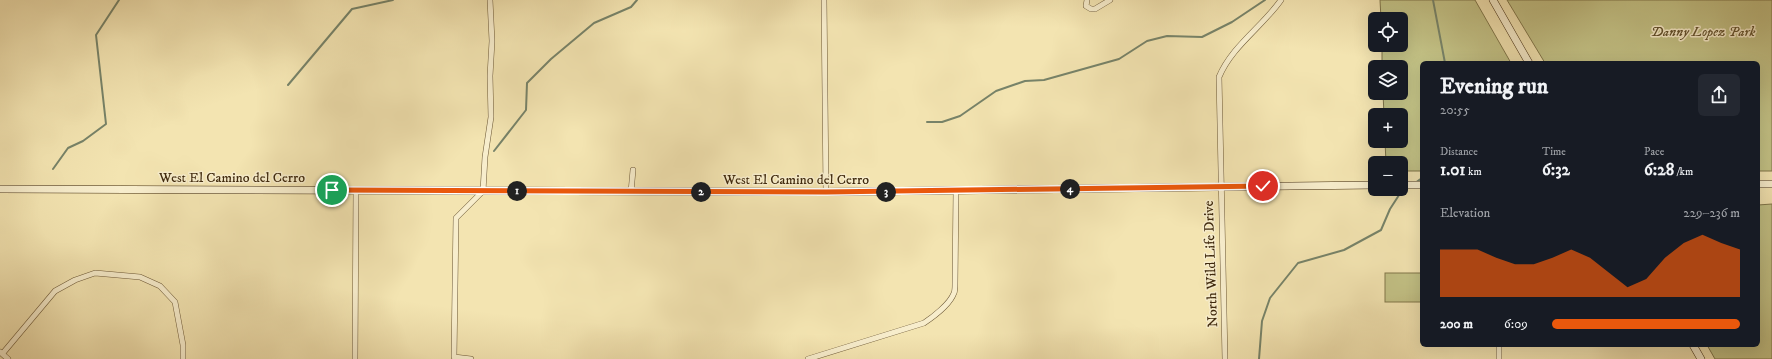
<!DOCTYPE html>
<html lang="en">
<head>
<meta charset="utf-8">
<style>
	:root { --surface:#171b24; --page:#242831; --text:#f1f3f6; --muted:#9ea1a6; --accent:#ea580c }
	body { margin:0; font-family:"IM FELL DW Pica",serif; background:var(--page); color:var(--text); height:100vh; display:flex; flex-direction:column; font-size:15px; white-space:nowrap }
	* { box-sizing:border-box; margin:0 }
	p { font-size:13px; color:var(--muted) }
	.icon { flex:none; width:22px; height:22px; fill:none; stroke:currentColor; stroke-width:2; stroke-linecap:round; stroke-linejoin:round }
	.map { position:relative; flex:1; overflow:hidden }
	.details { position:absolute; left:1420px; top:61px; width:340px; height:286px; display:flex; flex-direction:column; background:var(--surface); border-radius:6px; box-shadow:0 4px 16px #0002 }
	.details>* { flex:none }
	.fabs { position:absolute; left:1368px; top:12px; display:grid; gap:8px }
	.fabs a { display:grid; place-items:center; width:40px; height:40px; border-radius:6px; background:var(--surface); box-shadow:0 4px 16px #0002; font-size:20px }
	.pin { position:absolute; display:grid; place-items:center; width:34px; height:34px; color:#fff; margin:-17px; border:2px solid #fff; border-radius:50%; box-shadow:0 1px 4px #0007 }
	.km { position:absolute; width:20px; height:20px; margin:-10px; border-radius:50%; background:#222; color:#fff; font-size:11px; line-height:20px; text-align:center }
	.round { display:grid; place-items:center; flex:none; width:42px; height:42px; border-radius:6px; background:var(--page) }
	.overview { display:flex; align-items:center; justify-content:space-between; height:68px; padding:0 20px }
	h1 { font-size:22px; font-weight:700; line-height:30px }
	.stats { display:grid; grid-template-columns:repeat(3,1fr); gap:6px; height:68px; padding:4px 20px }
	.stats div { display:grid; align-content:center }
	.stats b { font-size:17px; font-weight:700 }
	.stats small { font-size:11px; font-weight:400 }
	.stats p { font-size:11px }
	.chart { height:112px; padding:8px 20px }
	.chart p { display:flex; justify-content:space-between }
	.chart svg { width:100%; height:72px; margin-top:4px; fill:var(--accent); opacity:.7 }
	ul { padding:0 20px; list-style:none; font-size:13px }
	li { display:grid; grid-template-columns:64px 48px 1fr; align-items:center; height:30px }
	li i { height:10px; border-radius:5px; background:var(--accent) }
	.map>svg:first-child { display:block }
	.green { fill:#c3c286; stroke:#81764a }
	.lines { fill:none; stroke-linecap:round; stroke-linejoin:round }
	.stream { stroke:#778369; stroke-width:2 }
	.street-casing { stroke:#6c5836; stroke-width:6 }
	.secondary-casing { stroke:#3f290d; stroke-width:8 }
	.street { stroke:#f7edcc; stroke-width:5 }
	.secondary { stroke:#f7edcc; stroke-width:7 }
	.route-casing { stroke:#fff; stroke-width:8 }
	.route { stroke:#ea580c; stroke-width:5 }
	.labels { text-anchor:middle; stroke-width:3; stroke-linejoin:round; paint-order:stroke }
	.park-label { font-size:14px; font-style:italic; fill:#604f2b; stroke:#f7edcc }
	.street-label { font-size:14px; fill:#3f290d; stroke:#f7edcc }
</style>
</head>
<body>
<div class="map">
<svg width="1772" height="359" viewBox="0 0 1772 359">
	<rect width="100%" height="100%" fill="#f3e4b1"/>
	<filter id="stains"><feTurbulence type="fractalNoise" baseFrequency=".005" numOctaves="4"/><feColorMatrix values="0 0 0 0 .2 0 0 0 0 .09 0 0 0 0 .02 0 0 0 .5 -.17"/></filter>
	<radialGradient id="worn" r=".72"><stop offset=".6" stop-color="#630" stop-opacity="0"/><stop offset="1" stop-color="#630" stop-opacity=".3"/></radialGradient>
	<g class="green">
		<path d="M1380,0H1475L1511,63H1422V171H1401V163H1386L1385,141H1401V115H1384L1383,93H1401V67H1382V45H1401V19H1381Z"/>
		<path d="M1507,0H1772V171H1758V63H1545Z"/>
		<path d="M1772,204V359H1715L1707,345H1758V205Z"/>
		<rect x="1385" y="273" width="37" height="29"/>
	</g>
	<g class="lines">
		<g class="stream">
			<path d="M1433,0L1445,63"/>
			<path d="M288,85L352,9L393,0"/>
			<path d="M927,122H942L960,116L996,91L1025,81L1044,80L1119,59L1147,41L1167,36L1202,37L1232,22L1265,0"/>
			<path d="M494,151L526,110L527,83L551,59L594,23L631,7L637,0"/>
			<path d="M53,169L68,148L83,141L106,124L96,35L119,0"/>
			<path d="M1415,183L1422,178"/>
			<path d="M1259,359L1262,321L1270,298L1298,263L1344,250L1381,230L1390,209L1401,192L1408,187"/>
		</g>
		<defs>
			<g id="street">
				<path d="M824,0L826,192"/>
				<path d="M1087,0L1086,6L1091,9H1095L1110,0"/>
				<path d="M631,192L633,170"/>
				<path d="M1499,345V359"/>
				<path d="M0,352L8,359"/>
				<path d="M3,353L55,291L75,280L95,273L140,277L160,286L175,302L183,345V359"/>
				<path d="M355,359L356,190"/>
				<path d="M471,359L454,357L456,218L483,191L485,157L491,117L490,76L492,41L490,0"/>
				<path d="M808,359L924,323C933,317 950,304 954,293C955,291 955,287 955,284L956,191"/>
				<path d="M1225,359L1219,77C1232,46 1262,27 1281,0"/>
			</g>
			<g id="secondary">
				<path d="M1493,0L1529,63"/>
				<path d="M1758,184H1772"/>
				<path d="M1401,185H1422"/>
				<path d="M0,189L826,192L1375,185"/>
				<path d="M1693,345L1701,359"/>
			</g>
		</defs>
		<use href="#street" class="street-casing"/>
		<use href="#secondary" class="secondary-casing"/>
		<use href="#street" class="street"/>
		<use href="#secondary" class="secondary"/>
	</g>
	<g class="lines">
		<defs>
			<path id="route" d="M332,190L826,192L1263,186"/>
		</defs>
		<use href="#route" class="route-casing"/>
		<use href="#route" class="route"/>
	</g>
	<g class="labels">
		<g class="park-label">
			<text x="1703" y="36">Danny Lopez Park</text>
		</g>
		<g class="street-label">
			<text x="232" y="182">West El Camino del Cerro</text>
			<text x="796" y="184">West El Camino del Cerro</text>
			<text transform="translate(1210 264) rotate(-92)" y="5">North Wild Life Drive</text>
		</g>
	</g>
	<rect width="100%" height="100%" filter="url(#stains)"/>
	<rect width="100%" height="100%" fill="url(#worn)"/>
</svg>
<div class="fabs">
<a><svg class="icon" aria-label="locate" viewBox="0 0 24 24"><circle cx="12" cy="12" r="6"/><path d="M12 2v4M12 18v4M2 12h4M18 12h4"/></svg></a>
<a><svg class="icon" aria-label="layers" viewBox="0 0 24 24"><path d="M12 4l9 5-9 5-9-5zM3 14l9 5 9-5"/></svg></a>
<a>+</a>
<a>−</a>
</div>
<div class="pin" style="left:332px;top:190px;background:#1e9e55"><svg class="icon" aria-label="arrive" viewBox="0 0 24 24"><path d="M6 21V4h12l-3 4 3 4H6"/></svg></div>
<div class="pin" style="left:1263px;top:186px;background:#d93025"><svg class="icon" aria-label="check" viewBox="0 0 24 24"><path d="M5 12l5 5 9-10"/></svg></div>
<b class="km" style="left:517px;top:191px">1</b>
<b class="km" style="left:701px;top:192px">2</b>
<b class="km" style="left:886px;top:192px">3</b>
<b class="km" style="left:1070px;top:189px">4</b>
<section class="details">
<div class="overview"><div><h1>Evening run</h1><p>20:55</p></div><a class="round"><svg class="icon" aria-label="share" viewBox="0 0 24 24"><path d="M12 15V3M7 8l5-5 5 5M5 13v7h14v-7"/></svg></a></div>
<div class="stats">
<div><p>Distance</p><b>1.01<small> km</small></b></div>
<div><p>Time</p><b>6:32</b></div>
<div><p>Pace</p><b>6:28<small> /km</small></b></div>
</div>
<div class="chart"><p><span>Elevation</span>229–236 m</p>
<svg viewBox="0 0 160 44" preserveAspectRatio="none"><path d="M0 44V15L10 15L20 15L30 20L40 24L50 24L60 20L70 15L80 20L90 29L100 38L110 33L120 20L130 11L140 6L150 11L160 15V44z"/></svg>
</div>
<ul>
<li><b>200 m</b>6:09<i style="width:100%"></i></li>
</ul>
</section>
</div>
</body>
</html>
